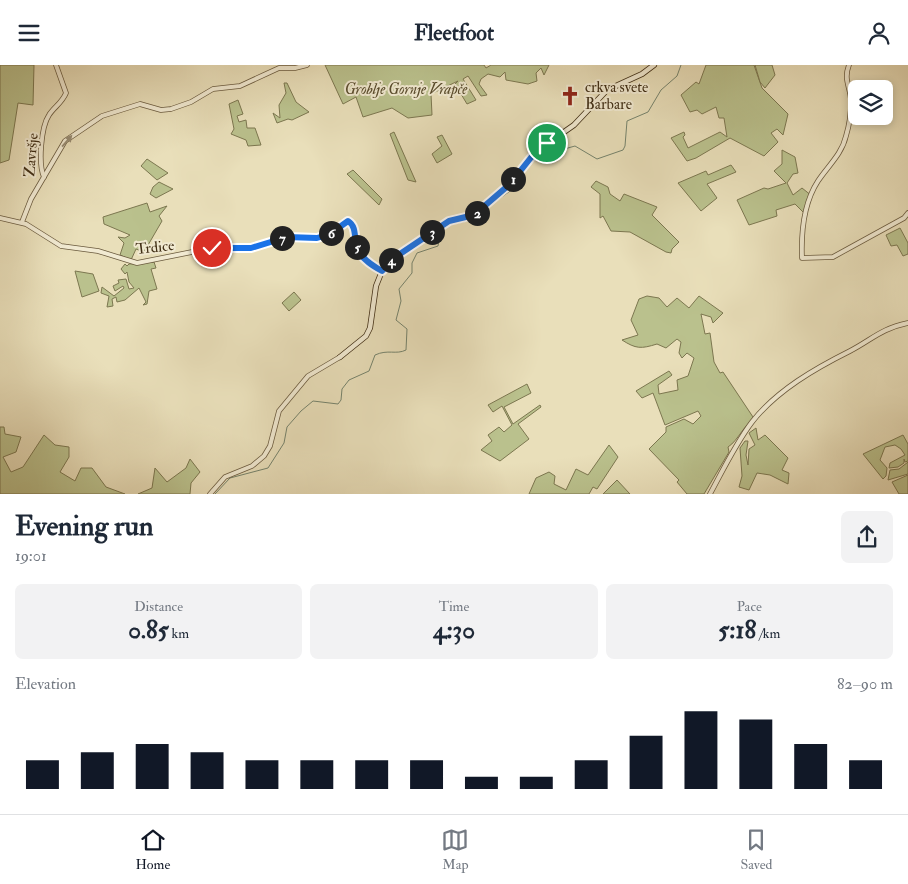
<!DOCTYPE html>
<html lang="en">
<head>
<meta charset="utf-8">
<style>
	:root { --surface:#fff; --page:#f2f2f3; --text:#1f2937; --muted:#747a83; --line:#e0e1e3; --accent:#111827 }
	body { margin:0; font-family:"IM FELL Double Pica",serif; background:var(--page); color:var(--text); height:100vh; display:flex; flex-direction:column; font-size:19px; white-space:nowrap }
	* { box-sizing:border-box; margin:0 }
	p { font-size:16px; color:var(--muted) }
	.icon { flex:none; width:28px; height:28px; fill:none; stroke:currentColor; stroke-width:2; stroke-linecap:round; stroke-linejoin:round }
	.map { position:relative; height:429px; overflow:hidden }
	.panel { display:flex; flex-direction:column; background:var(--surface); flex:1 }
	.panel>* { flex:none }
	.buttons { position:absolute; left:848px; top:15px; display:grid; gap:10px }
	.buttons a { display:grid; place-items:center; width:45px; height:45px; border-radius:8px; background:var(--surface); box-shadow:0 2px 8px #0003; font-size:25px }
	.pin { position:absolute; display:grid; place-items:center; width:42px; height:42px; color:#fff; margin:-21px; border:2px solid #fff; border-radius:50%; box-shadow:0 1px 5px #0007 }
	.km { position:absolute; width:25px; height:25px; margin:-12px; border-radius:50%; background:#222; color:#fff; font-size:14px; line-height:25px; text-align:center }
	.round { display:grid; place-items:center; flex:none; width:52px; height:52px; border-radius:8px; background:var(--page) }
	.head { display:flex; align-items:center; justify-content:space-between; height:85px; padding:0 15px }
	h1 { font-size:28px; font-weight:700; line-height:38px }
	.metrics { display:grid; grid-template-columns:repeat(3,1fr); gap:8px; height:85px; padding:5px 15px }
	.metrics div { display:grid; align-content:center; border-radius:8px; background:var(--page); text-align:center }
	.metrics b { font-size:25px; font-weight:700 }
	.metrics small { font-size:14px; font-weight:400 }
	.metrics p { font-size:14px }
	.chart { height:140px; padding:10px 15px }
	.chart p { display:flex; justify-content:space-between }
	.chart svg { width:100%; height:90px; margin-top:5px; stroke:var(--accent); stroke-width:6 }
	header { display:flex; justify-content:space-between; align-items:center; height:65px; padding:0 15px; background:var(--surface); font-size:22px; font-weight:700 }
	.tabs { display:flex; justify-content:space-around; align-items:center; height:70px; border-top:1px solid var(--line); background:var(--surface); font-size:14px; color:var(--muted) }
	.tabs a { display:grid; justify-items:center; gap:2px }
	.tabs .active { color:var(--accent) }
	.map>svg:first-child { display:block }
	.green { fill:#bac18d; stroke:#7c7750 }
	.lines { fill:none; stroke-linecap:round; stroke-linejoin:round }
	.stream { stroke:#75836d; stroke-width:1 }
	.tertiary-casing { stroke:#6a5a3e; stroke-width:5.5 }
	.secondary-casing { stroke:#3f2d14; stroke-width:6 }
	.tertiary { stroke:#f1ead2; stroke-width:4 }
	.secondary { stroke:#f1ead2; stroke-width:4.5 }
	.oneway { fill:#988c73 }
	.route-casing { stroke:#fff; stroke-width:10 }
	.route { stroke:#1a73e8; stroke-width:6 }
	.labels { text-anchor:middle; stroke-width:4; stroke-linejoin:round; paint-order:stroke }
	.poi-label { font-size:15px; fill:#3f2d14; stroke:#f1ead2; text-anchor:start }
	.park-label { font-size:15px; font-style:italic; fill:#584b2c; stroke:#f1ead2 }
	.street-label { font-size:15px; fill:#3f2d14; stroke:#f1ead2 }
</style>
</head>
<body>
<header><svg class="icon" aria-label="menu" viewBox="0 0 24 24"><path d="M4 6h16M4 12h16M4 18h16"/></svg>Fleetfoot<svg class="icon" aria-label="person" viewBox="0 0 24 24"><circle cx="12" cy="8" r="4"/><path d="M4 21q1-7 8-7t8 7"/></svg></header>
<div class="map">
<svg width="908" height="429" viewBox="0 0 908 429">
	<rect width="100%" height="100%" fill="#e9dfba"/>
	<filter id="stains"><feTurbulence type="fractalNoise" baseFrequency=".004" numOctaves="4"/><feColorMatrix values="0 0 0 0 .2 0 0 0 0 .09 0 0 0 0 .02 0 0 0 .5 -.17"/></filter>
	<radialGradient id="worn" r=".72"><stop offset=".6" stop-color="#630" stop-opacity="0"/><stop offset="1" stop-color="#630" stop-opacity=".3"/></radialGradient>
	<g class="green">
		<path d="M0,0H34L33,40L18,38L9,95L0,98Z"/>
		<path d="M325,0H484L486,3L491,0H549L544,10L541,3L536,8L537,16L528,19L506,15L505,7L500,12L488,9L481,14L479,19L487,30L481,31L468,11L463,14L476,35L467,39L455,19L458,16L431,29L432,50L408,53L392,43L363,52L356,32L343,39Z"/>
		<path d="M706,0H754L762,23L788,49L783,70L777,64L771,68L778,77L764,91L730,73L696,93L687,96L671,73L684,67L685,70L683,72L688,83L720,67L727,72L724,53H719L716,42L702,49L697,45L690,47L681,30L696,17L699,19Z"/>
		<path d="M755,0H772L775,10L765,23L760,17Z"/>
		<path d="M284,18H287L296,37L309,47L292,55L288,54L277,58L273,48L280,53L279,40L286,28Z"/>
		<path d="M238,35L243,49L237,51L239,57L246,55L247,63H255L261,80L248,81L246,75L231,69L234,64L229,39Z"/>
		<path d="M394,67L416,117L408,115L390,69Z"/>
		<path d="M442,70L452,89L437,98L432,89L442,81L437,72Z"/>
		<path d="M782,85L795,92L798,108L793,109L787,118L793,130L802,123L812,131L806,150L795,139L776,145L777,151L749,160L737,135L764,123L768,124L786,118L774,106L782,99Z"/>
		<path d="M147,94L168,108L157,115L141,101Z"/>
		<path d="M731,100L736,107L707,119L717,133L701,146L678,118L706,106L708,110Z"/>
		<path d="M353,105L382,134L379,140L347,109Z"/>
		<path d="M596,116L608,122L610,129L620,136L624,129L657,142L652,150L679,177L672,184L671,188L666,187L630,167L611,166L603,151L600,153V129L591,122Z"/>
		<path d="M159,117L173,124L156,133L150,129L153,122Z"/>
		<path d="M147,138L150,147L167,141L159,151L162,156L144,187L136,184L131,195L120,190L124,178L118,172L125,173L130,170L104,159L103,152Z"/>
		<path d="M900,163L908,178V189L903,191L897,180L891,181L886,170Z"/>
		<path d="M154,197L156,203L151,204L157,224L149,226L147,239L143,240L146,237L139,223L125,235L117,237L116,232L112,234L113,241L107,242L109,231L101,228L102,222L114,231L124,223L123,221L115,226L113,221L119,218L118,215L126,214L129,224L134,223L129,217L127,207L125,209L121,204L125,199L127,201L129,199Z"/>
		<path d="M75,206L93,209L99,226L82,232Z"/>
		<path d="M294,227L301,235L289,246L282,238Z"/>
		<path d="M647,231L659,233L667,242L677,233L689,243L699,231L723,248L713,258L711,252L701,249L705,269L710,268L714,297L720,308L723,307L755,355C744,358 739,375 728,382L729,387L704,429H687L677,417L679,415L649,384L666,367V362L684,354L693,359L701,351L698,346L665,360L653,328L642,333L636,326L669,306L672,310L658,320L659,329L678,325L677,315L688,311L694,293L687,288L682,293L679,288L681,277L677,274L666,283L657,279C641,284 636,284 622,275L638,270L631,255L639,234Z"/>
		<path d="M527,319L531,328L504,342L513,359L540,340L541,342L518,359L529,374L500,396L481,385L492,376L488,370L499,362L504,367L512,360L502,341L493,347L488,340Z"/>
		<path d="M0,362H4L5,369L21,372L16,387L3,392L11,407L23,402L44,370L55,380L69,382V392L60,407L75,416L81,403H92L106,422L125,429H0Z"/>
		<path d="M756,363L758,375L765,370L788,393L782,405L789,408L788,419L770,410L757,408L749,425L739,422L742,411L740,383L745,376H748L746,390L748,400L749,384L755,380L749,368Z"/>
		<path d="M903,370L908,379V396L905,397L904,394V398L898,402L889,403L890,398L905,390L901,384L895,380L885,382L880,395L887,403L886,411L883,414L863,389Z"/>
		<path d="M609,380L618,392L597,424L593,422L589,429H529L536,413L549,407L555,411L554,419L566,425L576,404L588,410Z"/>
		<path d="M190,394L200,407L191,418L190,429H138L152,423L155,403L167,417L186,403Z"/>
		<path d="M908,397V409L888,415L890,405L899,404Z"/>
		<path d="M908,410V429H899L892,417Z"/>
		<path d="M617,415L630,429H603Z"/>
	</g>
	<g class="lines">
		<path class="stream" d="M215,429L230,413L268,403L284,378L287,362L301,346L313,336L338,339L341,335L342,324L349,315L369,306L375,290C388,284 396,290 406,285L407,264L396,255L401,236L399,224L412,208V198L417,188L438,181L440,169L448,160L480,153L492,139L517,121L527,102L536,92L575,81L597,94L623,85L625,81L627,56L648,47L661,25L677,11L681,0"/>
		<defs>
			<g id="tertiary">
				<path d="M849,0C843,15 851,23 851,37C851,48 849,61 846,71C842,89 828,101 818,116C803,139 801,167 802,193L833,192L904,153L908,148"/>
				<path d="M44,112C38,99 41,62 49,50C54,42 62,38 66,28L56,0"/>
				<path d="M0,153L26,159L61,181L98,186L137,198L212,183H251L287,172L317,173L330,169L348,156C358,162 353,176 358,185C363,195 373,201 382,206"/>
				<path d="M22,157L31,134L65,76L102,51L140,39L161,45L171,44L191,37L213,24L240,21L279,3H295L307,0"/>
				<path d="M210,429L225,412L252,401L264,391L270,381L279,346L308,311L340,292"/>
				<path d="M710,429C723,405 736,378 752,357C777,325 816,303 850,286C873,274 880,264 908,258"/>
			</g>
			<path id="secondary" d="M340,292L366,271L370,263L376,221L382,206L394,193L449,156L475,150L510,119L534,88L574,60L607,25L642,9L654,0"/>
		</defs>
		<use href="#tertiary" class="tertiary-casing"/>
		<use href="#secondary" class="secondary-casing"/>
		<use href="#tertiary" class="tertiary"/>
		<use href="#secondary" class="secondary"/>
	</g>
	<defs><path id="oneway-solid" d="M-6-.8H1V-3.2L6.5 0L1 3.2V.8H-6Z" transform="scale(1.25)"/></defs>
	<use class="oneway" href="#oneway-solid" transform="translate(67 76) rotate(-49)"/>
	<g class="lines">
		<defs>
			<path id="route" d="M212,183H251L287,172L317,173L330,169L348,156C358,162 353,176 358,185C363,195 373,201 382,206L394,193L449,156L474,150L510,119L533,90L547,78"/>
		</defs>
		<use href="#route" class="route-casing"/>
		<use href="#route" class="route"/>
	</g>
	<defs>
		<symbol id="church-bare" viewBox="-9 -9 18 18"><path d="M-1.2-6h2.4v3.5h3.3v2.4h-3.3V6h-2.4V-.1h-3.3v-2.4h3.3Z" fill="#8f2418" stroke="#f1ead2" stroke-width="2.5" paint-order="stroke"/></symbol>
	</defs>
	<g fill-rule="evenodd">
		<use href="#church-bare" x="556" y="17" width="28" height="28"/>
	</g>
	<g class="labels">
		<g class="poi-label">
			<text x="585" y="27">crkva svete<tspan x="585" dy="17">Barbare</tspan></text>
		</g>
		<g class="park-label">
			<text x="406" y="29">Groblje Gornje Vrapče</text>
		</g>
		<g class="street-label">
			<text transform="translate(31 90) rotate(-85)" y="5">Završje</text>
			<text transform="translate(155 182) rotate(-6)" y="5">Trdice</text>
		</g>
	</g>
	<rect width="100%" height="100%" filter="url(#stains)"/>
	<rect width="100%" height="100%" fill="url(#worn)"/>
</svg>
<div class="buttons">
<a><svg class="icon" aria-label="layers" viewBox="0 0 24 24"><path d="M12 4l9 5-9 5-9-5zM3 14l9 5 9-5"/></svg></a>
</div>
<div class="pin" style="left:547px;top:78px;background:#1e9e55"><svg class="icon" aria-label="arrive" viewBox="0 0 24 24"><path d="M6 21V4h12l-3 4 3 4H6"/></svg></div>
<div class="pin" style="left:212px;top:183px;background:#d93025"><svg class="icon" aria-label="check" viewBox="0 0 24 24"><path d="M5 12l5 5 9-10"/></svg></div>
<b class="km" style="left:513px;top:114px">1</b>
<b class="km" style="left:477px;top:148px">2</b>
<b class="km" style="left:432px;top:167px">3</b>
<b class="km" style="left:391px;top:195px">4</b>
<b class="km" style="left:357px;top:182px">5</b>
<b class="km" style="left:331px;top:168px">6</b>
<b class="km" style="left:282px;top:173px">7</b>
</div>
<section class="panel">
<div class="head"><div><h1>Evening run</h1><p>19:01</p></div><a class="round"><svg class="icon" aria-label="share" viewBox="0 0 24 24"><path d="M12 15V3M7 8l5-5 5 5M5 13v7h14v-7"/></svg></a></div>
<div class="metrics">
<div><p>Distance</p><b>0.85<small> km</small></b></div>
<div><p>Time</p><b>4:30</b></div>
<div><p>Pace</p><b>5:18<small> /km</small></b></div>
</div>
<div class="chart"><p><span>Elevation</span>82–90 m</p>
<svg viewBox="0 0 160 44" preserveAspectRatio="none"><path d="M5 44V30M15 44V26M25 44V22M35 44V26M45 44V30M55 44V30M65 44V30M75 44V30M85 44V38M95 44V38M105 44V30M115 44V18M125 44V6M135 44V10M145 44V22M155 44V30"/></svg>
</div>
</section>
<nav class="tabs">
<a class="active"><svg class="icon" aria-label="home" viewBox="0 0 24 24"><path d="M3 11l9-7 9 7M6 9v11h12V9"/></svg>Home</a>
<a><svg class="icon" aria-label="map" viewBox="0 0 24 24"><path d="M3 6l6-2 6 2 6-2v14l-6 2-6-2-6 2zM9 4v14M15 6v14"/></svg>Map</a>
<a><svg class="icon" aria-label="saved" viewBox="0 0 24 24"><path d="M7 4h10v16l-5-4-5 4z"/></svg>Saved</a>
</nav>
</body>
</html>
